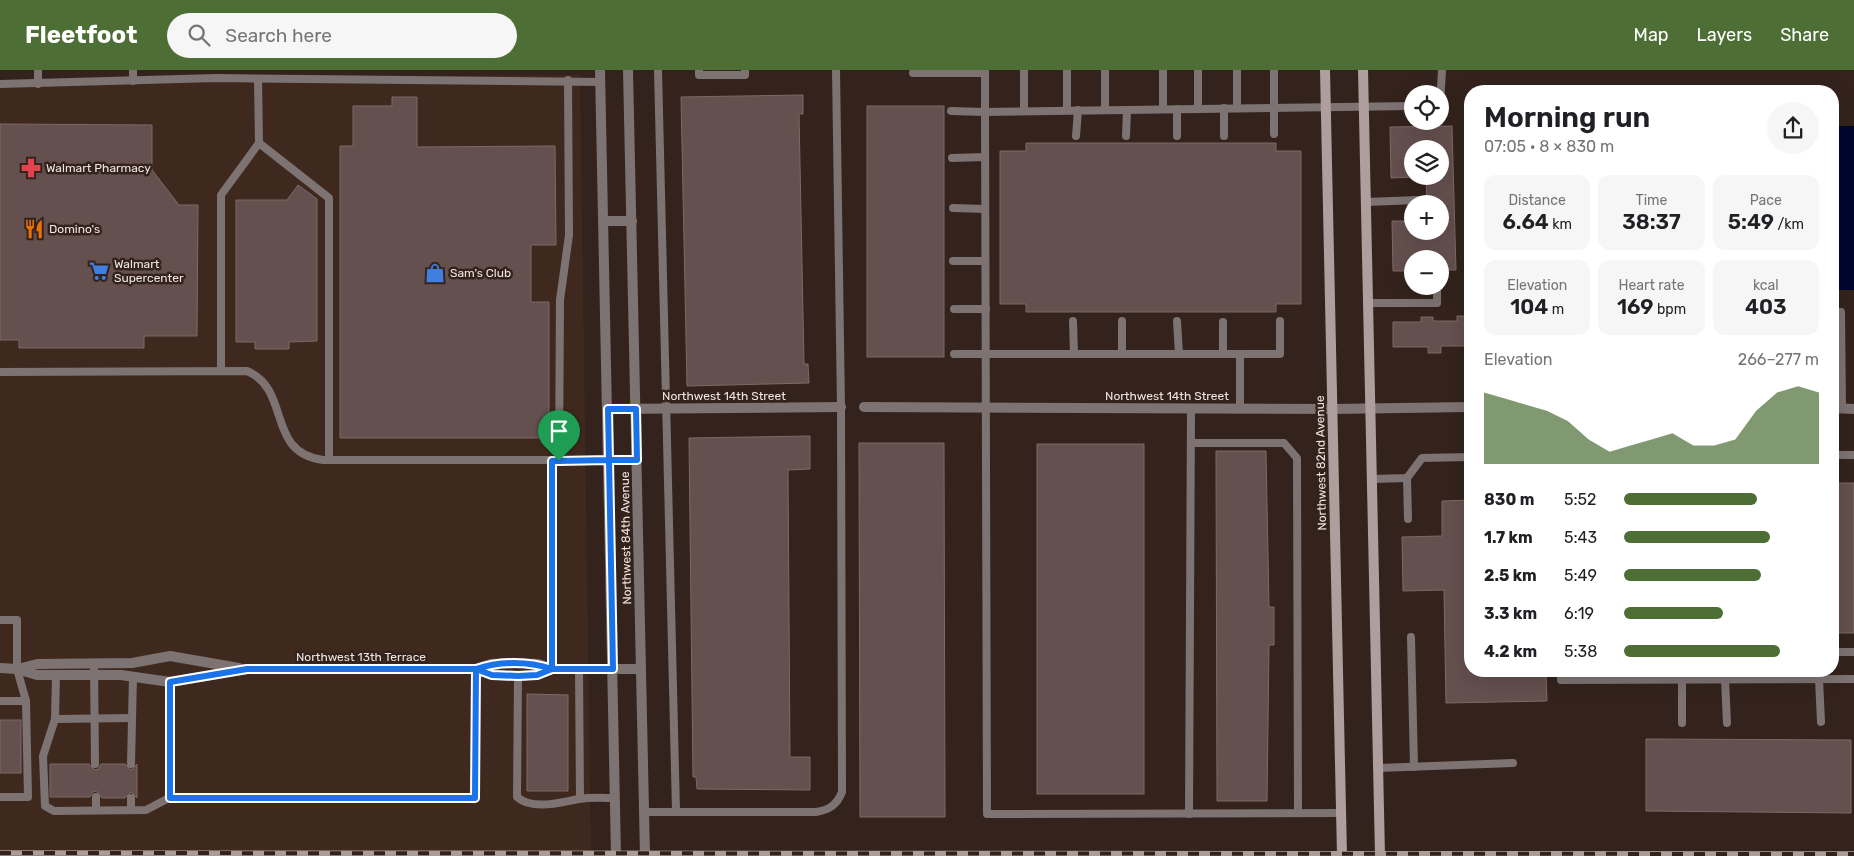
<!DOCTYPE html>
<html lang="en">
<head>
<meta charset="utf-8">
<style>
	:root { --surface:#fff; --page:#f6f6f6; --text:#202124; --muted:#757577; --accent:#4d6f36 }
	body { margin:0; font-family:Rubik,sans-serif; background:var(--page); color:var(--text); height:100vh; display:flex; flex-direction:column; font-size:19px; white-space:nowrap }
	* { box-sizing:border-box; margin:0 }
	p { font-size:16px; color:var(--muted) }
	.icon { flex:none; width:28px; height:28px; fill:none; stroke:currentColor; stroke-width:2; stroke-linecap:round; stroke-linejoin:round }
	.map { position:relative; flex:1; overflow:hidden }
	.side { position:absolute; left:1464px; top:15px; width:375px; height:592px; display:flex; flex-direction:column; background:var(--surface); border-radius:20px; box-shadow:0 5px 20px #0002 }
	.side>* { flex:none }
	.tools { position:absolute; left:1404px; top:15px; display:grid; gap:10px }
	.tools a { display:grid; place-items:center; width:45px; height:45px; border-radius:50%; background:var(--surface); box-shadow:0 5px 20px #0002; font-size:25px }
	.pin { position:absolute; display:grid; place-items:center; width:42px; height:42px; color:#fff; margin:-51px -21px; border-radius:50% 50% 50% 0; rotate:-45deg; box-shadow:0 0 5px #0007 }
	.pin .icon { rotate:45deg }
	.round { display:grid; place-items:center; flex:none; width:52px; height:52px; border-radius:26px; background:var(--page) }
	.head { display:flex; align-items:center; justify-content:space-between; height:85px; padding:0 20px }
	h1 { font-size:28px; font-weight:600; line-height:38px }
	.stats { display:grid; grid-template-columns:repeat(3,1fr); gap:8px; height:85px; padding:5px 20px }
	.stats div { display:grid; align-content:center; border-radius:12px; background:var(--page); text-align:center }
	.stats b { font-size:21px; font-weight:600 }
	.stats small { font-size:14px; font-weight:400 }
	.stats p { font-size:14px }
	.chart { height:140px; padding:10px 20px }
	.chart p { display:flex; justify-content:space-between }
	.chart svg { width:100%; height:90px; margin-top:5px; fill:var(--accent); opacity:.7 }
	ul { padding:0 20px; list-style:none; font-size:16px }
	li { display:grid; grid-template-columns:80px 60px 1fr; align-items:center; height:38px }
	li i { height:12px; border-radius:6px; background:var(--accent) }
	header { display:flex; align-items:center; gap:30px; box-sizing:border-box; height:70px; padding:0 25px; background:var(--accent); color:#fff }
	header strong { font-size:24px }
	nav { display:flex; gap:28px; margin-inline-start:auto; font-size:18px }
	.search { width:350px; height:45px; background:var(--page); display:flex; align-items:center; gap:12px; box-sizing:border-box; padding:0 18px; border-radius:28px; color:var(--muted); font-size:19px }
	.map>svg:first-child { display:block }
	.built { fill:#3f291f }
	.water { fill:#00062e }
	.building { fill:#64504e; stroke:#7f6967 }
	.lines { fill:none; stroke-linecap:round; stroke-linejoin:round }
	.lane { stroke:#7d7372; stroke-width:8 }
	.street { stroke:#7d7372; stroke-width:10 }
	.secondary { stroke:#ae9e9d; stroke-width:10 }
	.rail-casing { stroke:#aa9d97; stroke-width:5.5 }
	.rail { stroke:#33231c; stroke-width:4; stroke-dasharray:11; stroke-linecap:butt }
	.route-casing { stroke:#fff; stroke-width:10 }
	.route { stroke:#1a73e8; stroke-width:6 }
	.labels { text-anchor:middle; stroke-width:5; stroke-linejoin:round; paint-order:stroke }
	.poi-label { font-size:12px; fill:#f0e5e0; stroke:#33231c; text-anchor:start }
	.street-label { font-size:12px; fill:#f0e5e0; stroke:#33231c }
</style>
</head>
<body>
<header>
<strong>Fleetfoot</strong>
<div class="search"><svg class="icon" aria-label="search" viewBox="0 0 24 24"><circle cx="10" cy="10" r="6"/><path d="M15 15l6 6"/></svg>Search here</div>
<nav><a>Map</a><a>Layers</a><a>Share</a></nav>
</header>
<div class="map">
<svg width="1854" height="786" viewBox="0 0 1854 786">
	<rect width="100%" height="100%" fill="#33231c"/>
	<path class="built" d="M580,5L591,786H0V10Z"/>
	<rect class="water" x="1833" y="56" width="21" height="164"/>
	<g class="building">
		<path d="M803,25V44H799L804,294H808L809,313L687,316L681,27Z"/>
		<path d="M392,27H417V77L555,76L556,175H531V232H549V368H340V76H353V36H392Z"/>
		<rect x="867" y="36" width="77" height="251"/>
		<path d="M0,54L152,55V100L179,135H198L197,266H144V278H19V270H0Z"/>
		<path d="M1452,56L1456,200H1440V189H1412V201H1393L1392,151H1412V161H1440V134H1427L1426,106H1440V79H1412V107L1391,108L1390,57Z"/>
		<path d="M1026,73H1276V81H1301V234H1276V242H1026V234H1000V81H1026Z"/>
		<path d="M298,115L317,129V271L289,272V279H255V272H236V130H287Z"/>
		<path d="M1457,246H1467L1468,276H1441V283H1428V277H1393V252H1421V247H1433V251H1457Z"/>
		<path d="M810,366V399L788,400L790,687H810V720L697,719L696,707H693L689,368Z"/>
		<path d="M859,373H944L945,747H860Z"/>
		<rect x="1037" y="374" width="107" height="350"/>
		<path d="M1216,381H1266L1269,537H1274V575H1269L1267,731H1217Z"/>
		<rect x="1832" y="413" width="22" height="150"/>
		<path d="M1470,430V601H1546L1547,631L1446,633L1444,520L1403,521L1402,467L1442,466V431Z"/>
		<path d="M527,624L568,625V721H527Z"/>
		<rect x="0" y="650" width="21" height="53"/>
		<path d="M1646,669L1851,670V743L1646,741Z"/>
		<path d="M50,694H89L95,700L98,699L101,694H125L131,700L137,694V728L131,722L125,728H102L96,721L93,722L90,727H50Z"/>
	</g>
	<g class="lines">
		<g class="lane">
			<path d="M38,0V14"/>
			<path d="M133,0V11"/>
			<path d="M658,0L676,741"/>
			<path d="M699,0V5H745V0"/>
			<path d="M1067,0V40"/>
			<path d="M1105,0V40"/>
			<path d="M1198,0V39"/>
			<path d="M1237,0V38"/>
			<path d="M1274,0V64"/>
			<path d="M913,3H985"/>
			<path d="M0,14L216,8L600,12"/>
			<path d="M1440,35L1442,0"/>
			<path d="M1163,39V0"/>
			<path d="M951,41L985,42V0"/>
			<path d="M1024,41V0"/>
			<path d="M1076,66L1078,40"/>
			<path d="M1126,66L1127,40"/>
			<path d="M1177,66V39"/>
			<path d="M1224,66V38"/>
			<path d="M259,73L329,128V390"/>
			<path d="M952,88L985,87"/>
			<path d="M1366,132L1418,130"/>
			<path d="M953,138L985,139"/>
			<path d="M953,191H985"/>
			<path d="M1368,233H1437V216"/>
			<path d="M954,239H986"/>
			<path d="M1841,242L1842,338"/>
			<path d="M1073,251L1074,284"/>
			<path d="M1122,251V284"/>
			<path d="M1177,251L1179,284"/>
			<path d="M1223,252V284"/>
			<path d="M954,284H1280V251"/>
			<path d="M1240,284V338"/>
			<path d="M221,301V125L259,73L258,9"/>
			<path d="M0,302L247,301C292,320 265,382 323,390H637"/>
			<path d="M1191,373H1284L1297,388L1298,743"/>
			<path d="M1832,385H1854"/>
			<path d="M559,391L560,230L569,165L568,10"/>
			<path d="M1407,408L1408,449"/>
			<path d="M1372,409L1407,408L1422,388L1470,387"/>
			<path d="M0,550H17V599L26,631H0"/>
			<path d="M1411,567L1414,697"/>
			<path d="M1832,582H1854"/>
			<path d="M94,593L95,694"/>
			<path d="M552,599V391"/>
			<path d="M579,599L580,728"/>
			<path d="M1561,601V610L1854,609"/>
			<path d="M1682,601V653"/>
			<path d="M56,605L55,649L43,686L45,736L54,741L146,740L169,728"/>
			<path d="M518,606L517,727C533,741 561,732 579,729C591,727 604,728 615,728"/>
			<path d="M1725,609L1727,653"/>
			<path d="M1819,609L1821,652"/>
			<path d="M170,612L169,728H475L476,599"/>
			<path d="M55,649L132,648"/>
			<path d="M131,694L133,606"/>
			<path d="M1378,698L1513,693"/>
			<path d="M0,727H28L26,631"/>
			<path d="M96,727V740"/>
			<path d="M131,728V740"/>
			<path d="M644,742H816C829,740 837,735 842,722L841,337L836,0"/>
			<path d="M1341,743L987,744L985,42L1412,36"/>
			<path d="M1189,744L1191,338"/>
		</g>
		<g class="street">
			<path d="M600,0L616,786"/>
			<path d="M628,0L645,786"/>
			<path d="M604,151H632"/>
			<path d="M864,337L1332,339L1470,337"/>
			<path d="M1832,338L1854,339"/>
			<path d="M608,339L841,337"/>
			<path d="M0,598L17,599L37,605H121L170,612L247,599H476L491,594L513,593L538,594L552,599H641"/>
			<path d="M18,599L37,594L132,593L170,586L239,598"/>
			<path d="M476,599C500,608 528,609 552,599"/>
		</g>
		<g class="secondary">
			<path d="M1325,0L1342,786"/>
			<path d="M1363,0L1380,786"/>
		</g>
		<defs>
			<path id="rail" d="M0,783L1854,784"/>
		</defs>
		<use href="#rail" class="rail-casing"/>
		<use href="#rail" class="rail"/>
	</g>
	<g class="lines">
		<defs>
			<path id="route" d="M559,391H552V599C528,591 500,591 476,599H247L170,612V728H475L476,599L492,605L518,606L537,605L552,599H613L609,390H637L636,339H608L609,390L559,391"/>
		</defs>
		<use href="#route" class="route-casing"/>
		<use href="#route" class="route"/>
	</g>
	<defs>
		<symbol id="pharmacy-bare" viewBox="-9 -9 18 18"><path d="M-2-6h4v4h4v4h-4v4h-4v-4h-4v-4h4Z" fill="#e0444e" stroke="#33231c" stroke-width="2.5" paint-order="stroke"/></symbol>
		<symbol id="restaurant-bare" viewBox="-9 -9 18 18"><path d="M-5-6h1v4h1v-4h1v4h1v-4h1v5L-1.5 .5V6h-2V.5L-5-1ZM5-6V6H3V1.5H1.5Q1.5-4 5-6Z" fill="#e8710a" stroke="#33231c" stroke-width="2.5" paint-order="stroke"/></symbol>
		<symbol id="supermarket-bare" viewBox="-9 -9 18 18"><path d="M-6-5.5h2.5l.6 2H6L4.5 2H-2.5L-4.4-4H-6ZM-1.5 3.2a1.3 1.3 0 1 0 .1 0ZM3 3.2a1.3 1.3 0 1 0 .1 0Z" fill="#3f7fe0" stroke="#33231c" stroke-width="2.5" paint-order="stroke"/></symbol>
		<symbol id="shop-bare" viewBox="-9 -9 18 18"><path d="M-5-2.5h2.3a2.7 3.5 0 0 1 5.4 0H5L5.5 6h-11ZM-1.5-2.5h3a1.5 2.3 0 0 0-3 0Z" fill="#3f7fe0" stroke="#33231c" stroke-width="2.5" paint-order="stroke"/></symbol>
	</defs>
	<g fill-rule="evenodd">
		<use href="#pharmacy-bare" x="17" y="84" width="28" height="28"/>
		<use href="#restaurant-bare" x="20" y="145" width="28" height="28"/>
		<use href="#supermarket-bare" x="85" y="187" width="28" height="28"/>
		<use href="#shop-bare" x="421" y="189" width="28" height="28"/>
	</g>
	<g class="labels">
		<g class="poi-label">
			<text x="46" y="102">Walmart Pharmacy</text>
			<text x="49" y="163">Domino's</text>
			<text x="114" y="198">Walmart<tspan x="114" dy="14">Supercenter</tspan></text>
			<text x="450" y="207">Sam's Club</text>
		</g>
		<g class="street-label">
			<text x="724" y="330">Northwest 14th Street</text>
			<text x="1167" y="330">Northwest 14th Street</text>
			<text transform="translate(1321 393) rotate(-91)" y="4">Northwest 82nd Avenue</text>
			<text transform="translate(626 468) rotate(-91)" y="4">Northwest 84th Avenue</text>
			<text x="361" y="591">Northwest 13th Terrace</text>
		</g>
	</g>
</svg>
<div class="tools">
<a><svg class="icon" aria-label="locate" viewBox="0 0 24 24"><circle cx="12" cy="12" r="6"/><path d="M12 2v4M12 18v4M2 12h4M18 12h4"/></svg></a>
<a><svg class="icon" aria-label="layers" viewBox="0 0 24 24"><path d="M12 4l9 5-9 5-9-5zM3 14l9 5 9-5"/></svg></a>
<a>+</a>
<a>−</a>
</div>
<div class="pin" style="left:559px;top:391px;background:#1e9e55"><svg class="icon" aria-label="arrive" viewBox="0 0 24 24"><path d="M6 21V4h12l-3 4 3 4H6"/></svg></div>
<section class="side">
<div class="head"><div><h1>Morning run</h1><p>07:05 · 8 × 830 m</p></div><a class="round"><svg class="icon" aria-label="share" viewBox="0 0 24 24"><path d="M12 15V3M7 8l5-5 5 5M5 13v7h14v-7"/></svg></a></div>
<div class="stats">
<div><p>Distance</p><b>6.64<small> km</small></b></div>
<div><p>Time</p><b>38:37</b></div>
<div><p>Pace</p><b>5:49<small> /km</small></b></div>
</div>
<div class="stats">
<div><p>Elevation</p><b>104<small> m</small></b></div>
<div><p>Heart rate</p><b>169<small> bpm</small></b></div>
<div><p>kcal</p><b>403</b></div>
</div>
<div class="chart"><p><span>Elevation</span>266–277 m</p>
<svg viewBox="0 0 160 44" preserveAspectRatio="none"><path d="M0 44V9L10 12L20 15L30 18L40 23L50 32L60 38L70 35L80 32L90 29L100 35L110 35L120 32L130 18L140 9L150 6L160 9V44z"/></svg>
</div>
<ul>
<li><b>830 m</b>5:52<i style="width:68%"></i></li>
<li><b>1.7 km</b>5:43<i style="width:75%"></i></li>
<li><b>2.5 km</b>5:49<i style="width:70%"></i></li>
<li><b>3.3 km</b>6:19<i style="width:51%"></i></li>
<li><b>4.2 km</b>5:38<i style="width:80%"></i></li>
</ul>
</section>
</div>
</body>
</html>
